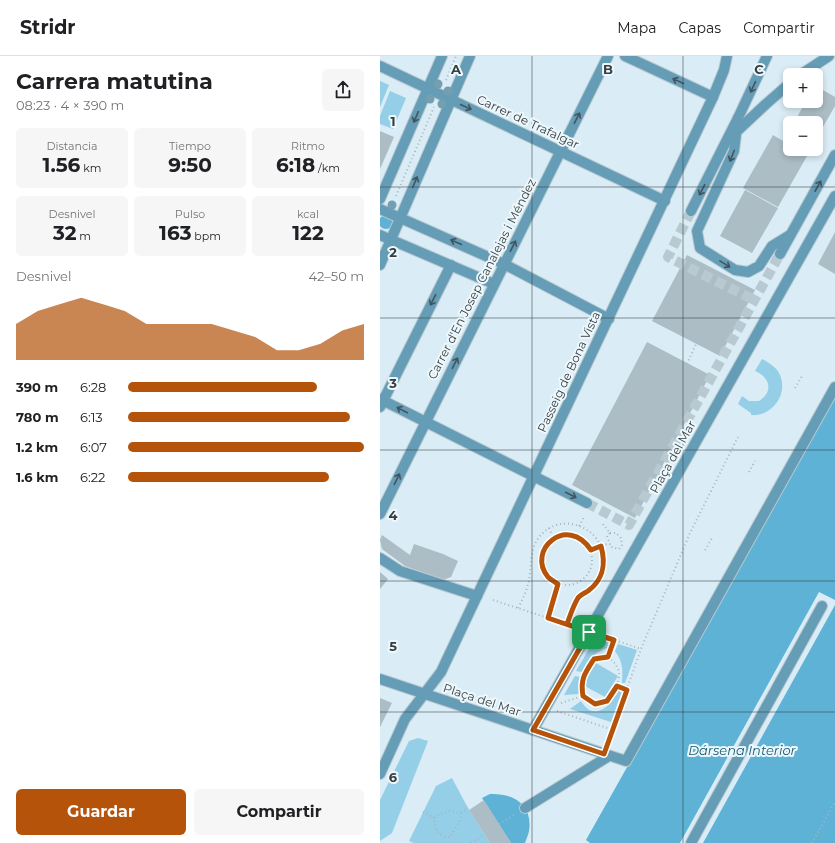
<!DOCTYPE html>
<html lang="es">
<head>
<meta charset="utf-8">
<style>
	:root { --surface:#fff; --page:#f6f6f6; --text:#202124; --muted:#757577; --line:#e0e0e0; --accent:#b45309 }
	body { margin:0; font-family:Montserrat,sans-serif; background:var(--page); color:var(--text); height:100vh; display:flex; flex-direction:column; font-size:15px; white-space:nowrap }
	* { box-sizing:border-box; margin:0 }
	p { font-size:13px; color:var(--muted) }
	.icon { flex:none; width:22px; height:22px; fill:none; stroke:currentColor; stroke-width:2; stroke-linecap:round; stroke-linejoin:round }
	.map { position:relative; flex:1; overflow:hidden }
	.drawer { display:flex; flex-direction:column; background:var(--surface); width:380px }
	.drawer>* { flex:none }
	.controls { position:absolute; left:403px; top:12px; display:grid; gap:8px }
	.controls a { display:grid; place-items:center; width:40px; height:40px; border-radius:6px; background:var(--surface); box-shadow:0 2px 6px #0003; font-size:20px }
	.pin { position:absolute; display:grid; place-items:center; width:34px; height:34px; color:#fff; margin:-17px; border-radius:8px; box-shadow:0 2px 6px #0006 }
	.round { display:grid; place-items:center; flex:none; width:42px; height:42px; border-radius:6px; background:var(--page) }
	.overview { display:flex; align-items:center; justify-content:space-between; height:68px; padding:0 16px }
	h1 { font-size:22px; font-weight:700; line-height:30px }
	.figures { display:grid; grid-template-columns:repeat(3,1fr); gap:6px; height:68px; padding:4px 16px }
	.figures div { display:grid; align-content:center; border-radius:6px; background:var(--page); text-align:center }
	.figures b { font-size:20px; font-weight:700 }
	.figures small { font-size:11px; font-weight:400 }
	.figures p { font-size:11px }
	.chart { height:112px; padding:8px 16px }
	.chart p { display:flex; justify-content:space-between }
	.chart svg { width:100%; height:72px; margin-top:4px; fill:var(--accent); opacity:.7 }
	.cta { display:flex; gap:8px; margin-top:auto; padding:8px 16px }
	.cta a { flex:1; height:46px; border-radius:6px; background:var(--accent); color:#fff; font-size:16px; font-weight:700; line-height:46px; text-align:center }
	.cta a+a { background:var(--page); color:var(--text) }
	ul { padding:0 16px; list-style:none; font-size:13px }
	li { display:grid; grid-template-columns:64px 48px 1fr; align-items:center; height:30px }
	li i { height:10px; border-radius:5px; background:var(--accent) }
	header { display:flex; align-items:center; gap:24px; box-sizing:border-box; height:56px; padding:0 20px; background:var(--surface); border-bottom:1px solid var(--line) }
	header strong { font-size:19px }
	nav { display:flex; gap:22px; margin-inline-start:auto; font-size:14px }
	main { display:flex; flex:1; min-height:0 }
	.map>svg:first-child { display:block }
	.green { fill:#95cee7 }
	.water { fill:#5eb2d5 }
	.pier { fill:#daecf5 }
	.building { fill:#acbdc5 }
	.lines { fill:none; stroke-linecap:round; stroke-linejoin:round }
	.minor-tunnel { stroke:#b9c9d1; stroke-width:10; stroke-dasharray:10 5; stroke-linecap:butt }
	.minor-casing { stroke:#b9c9d1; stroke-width:12 }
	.path { stroke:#a7b6bd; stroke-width:2; stroke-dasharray:1 3; stroke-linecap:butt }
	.minor { stroke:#659db6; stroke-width:10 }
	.tree { fill:#739fb1 }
	.oneway { stroke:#42555e }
	.route-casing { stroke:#fff; stroke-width:8 }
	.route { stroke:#b45309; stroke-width:5 }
	.grid { fill:none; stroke:#363d40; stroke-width:1; stroke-opacity:0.55 }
	.labels { text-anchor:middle; stroke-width:4; stroke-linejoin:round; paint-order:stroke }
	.street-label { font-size:12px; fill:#363d40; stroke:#edf8fd }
	.water-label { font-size:13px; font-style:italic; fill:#145770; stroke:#edf8fd }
	.grid-label { font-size:13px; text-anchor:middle; font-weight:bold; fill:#363d40; stroke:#edf8fd; stroke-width:4; stroke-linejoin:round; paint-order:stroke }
</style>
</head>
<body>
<header>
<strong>Stridr</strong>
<nav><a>Mapa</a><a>Capas</a><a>Compartir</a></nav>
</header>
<main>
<section class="drawer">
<div class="overview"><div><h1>Carrera matutina</h1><p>08:23 · 4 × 390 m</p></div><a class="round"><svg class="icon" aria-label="share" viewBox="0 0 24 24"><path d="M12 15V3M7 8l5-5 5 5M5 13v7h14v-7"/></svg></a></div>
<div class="figures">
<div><p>Distancia</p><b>1.56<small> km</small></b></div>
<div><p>Tiempo</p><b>9:50</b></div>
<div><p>Ritmo</p><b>6:18<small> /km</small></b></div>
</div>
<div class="figures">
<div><p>Desnivel</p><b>32<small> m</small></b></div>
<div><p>Pulso</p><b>163<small> bpm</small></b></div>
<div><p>kcal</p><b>122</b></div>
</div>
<div class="chart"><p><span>Desnivel</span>42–50 m</p>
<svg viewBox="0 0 160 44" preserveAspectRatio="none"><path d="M0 44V22L10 14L20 10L30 6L40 10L50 14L60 22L70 22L80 22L90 22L100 26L110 30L120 38L130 38L140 34L150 26L160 22V44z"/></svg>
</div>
<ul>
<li><b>390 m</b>6:28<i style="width:80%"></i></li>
<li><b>780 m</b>6:13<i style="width:94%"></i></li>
<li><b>1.2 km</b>6:07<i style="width:100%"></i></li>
<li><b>1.6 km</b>6:22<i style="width:85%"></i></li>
</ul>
<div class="cta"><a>Guardar</a><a>Compartir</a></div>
</section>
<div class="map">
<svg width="455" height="787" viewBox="0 0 455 787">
	<rect width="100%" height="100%" fill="#daecf5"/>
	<g class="green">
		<path d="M0,25L9,29L0,51Z"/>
		<path d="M10,35L26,42L13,73L0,68V60Z"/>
		<path d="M382,303C390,307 399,313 401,322C407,341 390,361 371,359V357L358,348L362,340L369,345H379C394,336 390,321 375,315Z"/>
		<path d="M216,581L229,585L227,592C214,597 208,603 202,616L196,615Z"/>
		<path d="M238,588L257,594L245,627H242C243,614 243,606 235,595Z"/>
		<path d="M216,607L238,620L225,641L203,629Z"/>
		<path d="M195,620L200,621L199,629V638L184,639Z"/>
		<path d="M239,634L242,635L231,666L190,653L201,645C214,667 231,650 239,634Z"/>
		<path d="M38,682L48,685L12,777L0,785V744L29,685Z"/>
		<path d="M72,722L89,754L110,787H34L29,785L56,730Z"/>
	</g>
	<g class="water">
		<circle cx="6" cy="166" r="7"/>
		<path d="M455,342V787H210L206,784Z"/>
		<path d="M110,738C134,737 153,749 149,775C148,780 146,783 145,787H131L102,742Z"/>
	</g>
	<path class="pier" d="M439,536L455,544V549L323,787H300Z"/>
	<g class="building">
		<path d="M436,30L455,41V50L440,76L436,74V67H424L416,63L426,45H436Z"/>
		<path d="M410,72V93H431L398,151L363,132L393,79L403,85Z"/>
		<path d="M0,75L14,81L0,113Z"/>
		<path d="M365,134L398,152L372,197L340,180Z"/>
		<path d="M455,176V218L438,208Z"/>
		<path d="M307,199L375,234L340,300L272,265Z"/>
		<path d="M267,286L330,319L255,462L192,429Z"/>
		<path d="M2,479L30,499L34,488L63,498L78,505L71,521L63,524L25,510L2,493L0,484Z"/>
		<path d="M0,516L8,523L0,533Z"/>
		<path d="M0,642L12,647L0,671Z"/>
		<path d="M104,744L119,768L131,787H110L89,754Z"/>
	</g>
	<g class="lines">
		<g class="minor-tunnel">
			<path d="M311,155L288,201L374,244"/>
			<path d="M207,447L249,469L400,198"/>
		</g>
		<defs>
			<g id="minor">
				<path d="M245,0L333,41"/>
				<path d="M0,10L285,145"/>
				<path d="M420,19L449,0"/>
				<path d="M358,62L354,95L317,175L320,192L355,214L368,216L379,210L392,190L410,179"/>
				<path d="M355,77L386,48L410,27"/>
				<path d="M0,143L62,0"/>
				<path d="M0,153L124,208L229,263"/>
				<path d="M311,155L358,62L387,0"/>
				<path d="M0,179L114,228"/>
				<path d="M400,198L455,99"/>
				<path d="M0,209L90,0"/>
				<path d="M0,343L207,447"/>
				<path d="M0,351L71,209"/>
				<path d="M0,458L228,0"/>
				<path d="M0,502L20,515L97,540"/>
				<path d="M0,623L246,705L455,331"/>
				<path d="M153,674L455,140"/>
				<path d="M0,718L25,663L61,616L333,41L344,14L347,0"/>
				<path d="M145,752L229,700"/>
				<path d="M311,787L442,550"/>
			</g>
		</defs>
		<use href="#minor" class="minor-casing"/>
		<g class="path">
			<path d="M66,24L76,0"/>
			<path d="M16,140L54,51"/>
			<path d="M307,308L316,288"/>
			<path d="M415,332L422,320"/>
			<path d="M369,416L375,405"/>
			<path d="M223,468L230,477"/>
			<path d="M199,470L204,461"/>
			<path d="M169,472L174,482"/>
			<path d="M230,477H236L241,482L242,489L239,493L231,491L227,480Z"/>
			<circle cx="187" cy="504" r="25"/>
			<path d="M325,494L332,482"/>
			<path d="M211,495L229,487"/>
			<path d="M113,544L199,572"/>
			<path d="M138,552C143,543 147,534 149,524C152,508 149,493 160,480C185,451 232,477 223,514C219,529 209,531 199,541C193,547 190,560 187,568"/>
			<path d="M167,562L178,528"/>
			<path d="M220,579L261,593"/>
			<path d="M228,601C247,615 238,629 227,645L215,648L203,640L201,628L215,603Z"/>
			<path d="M228,601L234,584"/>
			<path d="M237,630L247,634"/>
			<path d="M181,647L203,640"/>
			<path d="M177,655L233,674"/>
			<path d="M228,687L261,593L310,477L358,381"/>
			<path d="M69,755L81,757V763L70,781C57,781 55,773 54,762L60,758Z"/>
			<path d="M43,756L54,762"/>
			<path d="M81,757L88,752"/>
			<path d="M119,768L136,758"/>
			<path d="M91,787L104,779"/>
			<path d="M432,787L455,746"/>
		</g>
		<use href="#minor" class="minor"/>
	</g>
	<g class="tree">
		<circle cx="58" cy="28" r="4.5"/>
		<circle cx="68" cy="35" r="4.5"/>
		<circle cx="50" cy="43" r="4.5"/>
		<circle cx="62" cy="48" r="4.5"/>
		<circle cx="12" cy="149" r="4.5"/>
	</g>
	<defs><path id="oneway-shaft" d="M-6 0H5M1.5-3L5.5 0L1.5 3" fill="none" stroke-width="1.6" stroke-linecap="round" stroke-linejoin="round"/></defs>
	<g class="oneway">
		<use href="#oneway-shaft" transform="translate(298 25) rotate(-155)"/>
		<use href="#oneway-shaft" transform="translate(373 31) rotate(115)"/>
		<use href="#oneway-shaft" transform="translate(86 51) rotate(25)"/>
		<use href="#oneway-shaft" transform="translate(36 61) rotate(113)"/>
		<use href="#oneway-shaft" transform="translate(197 62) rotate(-63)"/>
		<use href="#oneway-shaft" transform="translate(352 100) rotate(112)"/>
		<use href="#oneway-shaft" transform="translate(35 126) rotate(-67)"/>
		<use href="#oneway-shaft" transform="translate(438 130) rotate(-61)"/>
		<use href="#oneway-shaft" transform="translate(322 134) rotate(117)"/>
		<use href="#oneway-shaft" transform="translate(76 186) rotate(-156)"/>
		<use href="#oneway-shaft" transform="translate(133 190) rotate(-63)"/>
		<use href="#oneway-shaft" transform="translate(345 208) rotate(32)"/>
		<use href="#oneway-shaft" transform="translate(53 244) rotate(117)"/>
		<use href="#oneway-shaft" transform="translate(75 307) rotate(-63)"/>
		<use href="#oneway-shaft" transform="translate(22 354) rotate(-152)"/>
		<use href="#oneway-shaft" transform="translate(17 423) rotate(-64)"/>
		<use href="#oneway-shaft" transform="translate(191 439) rotate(27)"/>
	</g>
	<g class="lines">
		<defs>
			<path id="route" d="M209,576L168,562L178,528C175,526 171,524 168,521C146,494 187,458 211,494L221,490C226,508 224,523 208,535C205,537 200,539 198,542C193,550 190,560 187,568L209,576L153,674L224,698L247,634L237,630L227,645L215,648L203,640C200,623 205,617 214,603L228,601L234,584L209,576"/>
		</defs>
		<use href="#route" class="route-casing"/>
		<use href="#route" class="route"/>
	</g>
	<path class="grid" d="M152,0V787M303,0V787M0,131H455M0,262H455M0,394H455M0,525H455M0,656H455"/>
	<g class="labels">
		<g class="street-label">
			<text transform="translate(148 66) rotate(25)" y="4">Carrer de Trafalgar</text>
			<text transform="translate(102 223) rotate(-63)" y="4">Carrer d'En Josep Canalejas i Méndez</text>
			<text transform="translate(189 316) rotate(-65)" y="4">Passeig de Bona Vista</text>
			<text transform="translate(293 401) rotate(-61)" y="4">Plaça del Mar</text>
			<text transform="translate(102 644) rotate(18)" y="4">Plaça del Mar</text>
		</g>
		<g class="water-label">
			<text x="362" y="699">Dársena Interior</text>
		</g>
	</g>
	<g class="grid-label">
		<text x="76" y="18">A</text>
		<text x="228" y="18">B</text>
		<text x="379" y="18">C</text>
		<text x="13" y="70">1</text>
		<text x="13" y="201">2</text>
		<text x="13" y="332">3</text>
		<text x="13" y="464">4</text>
		<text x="13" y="595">5</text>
		<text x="13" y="726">6</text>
	</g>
</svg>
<div class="controls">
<a>+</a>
<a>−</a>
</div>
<div class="pin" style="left:209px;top:576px;background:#1e9e55"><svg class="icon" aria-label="arrive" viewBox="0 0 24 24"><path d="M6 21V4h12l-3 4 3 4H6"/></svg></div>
</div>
</main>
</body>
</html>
